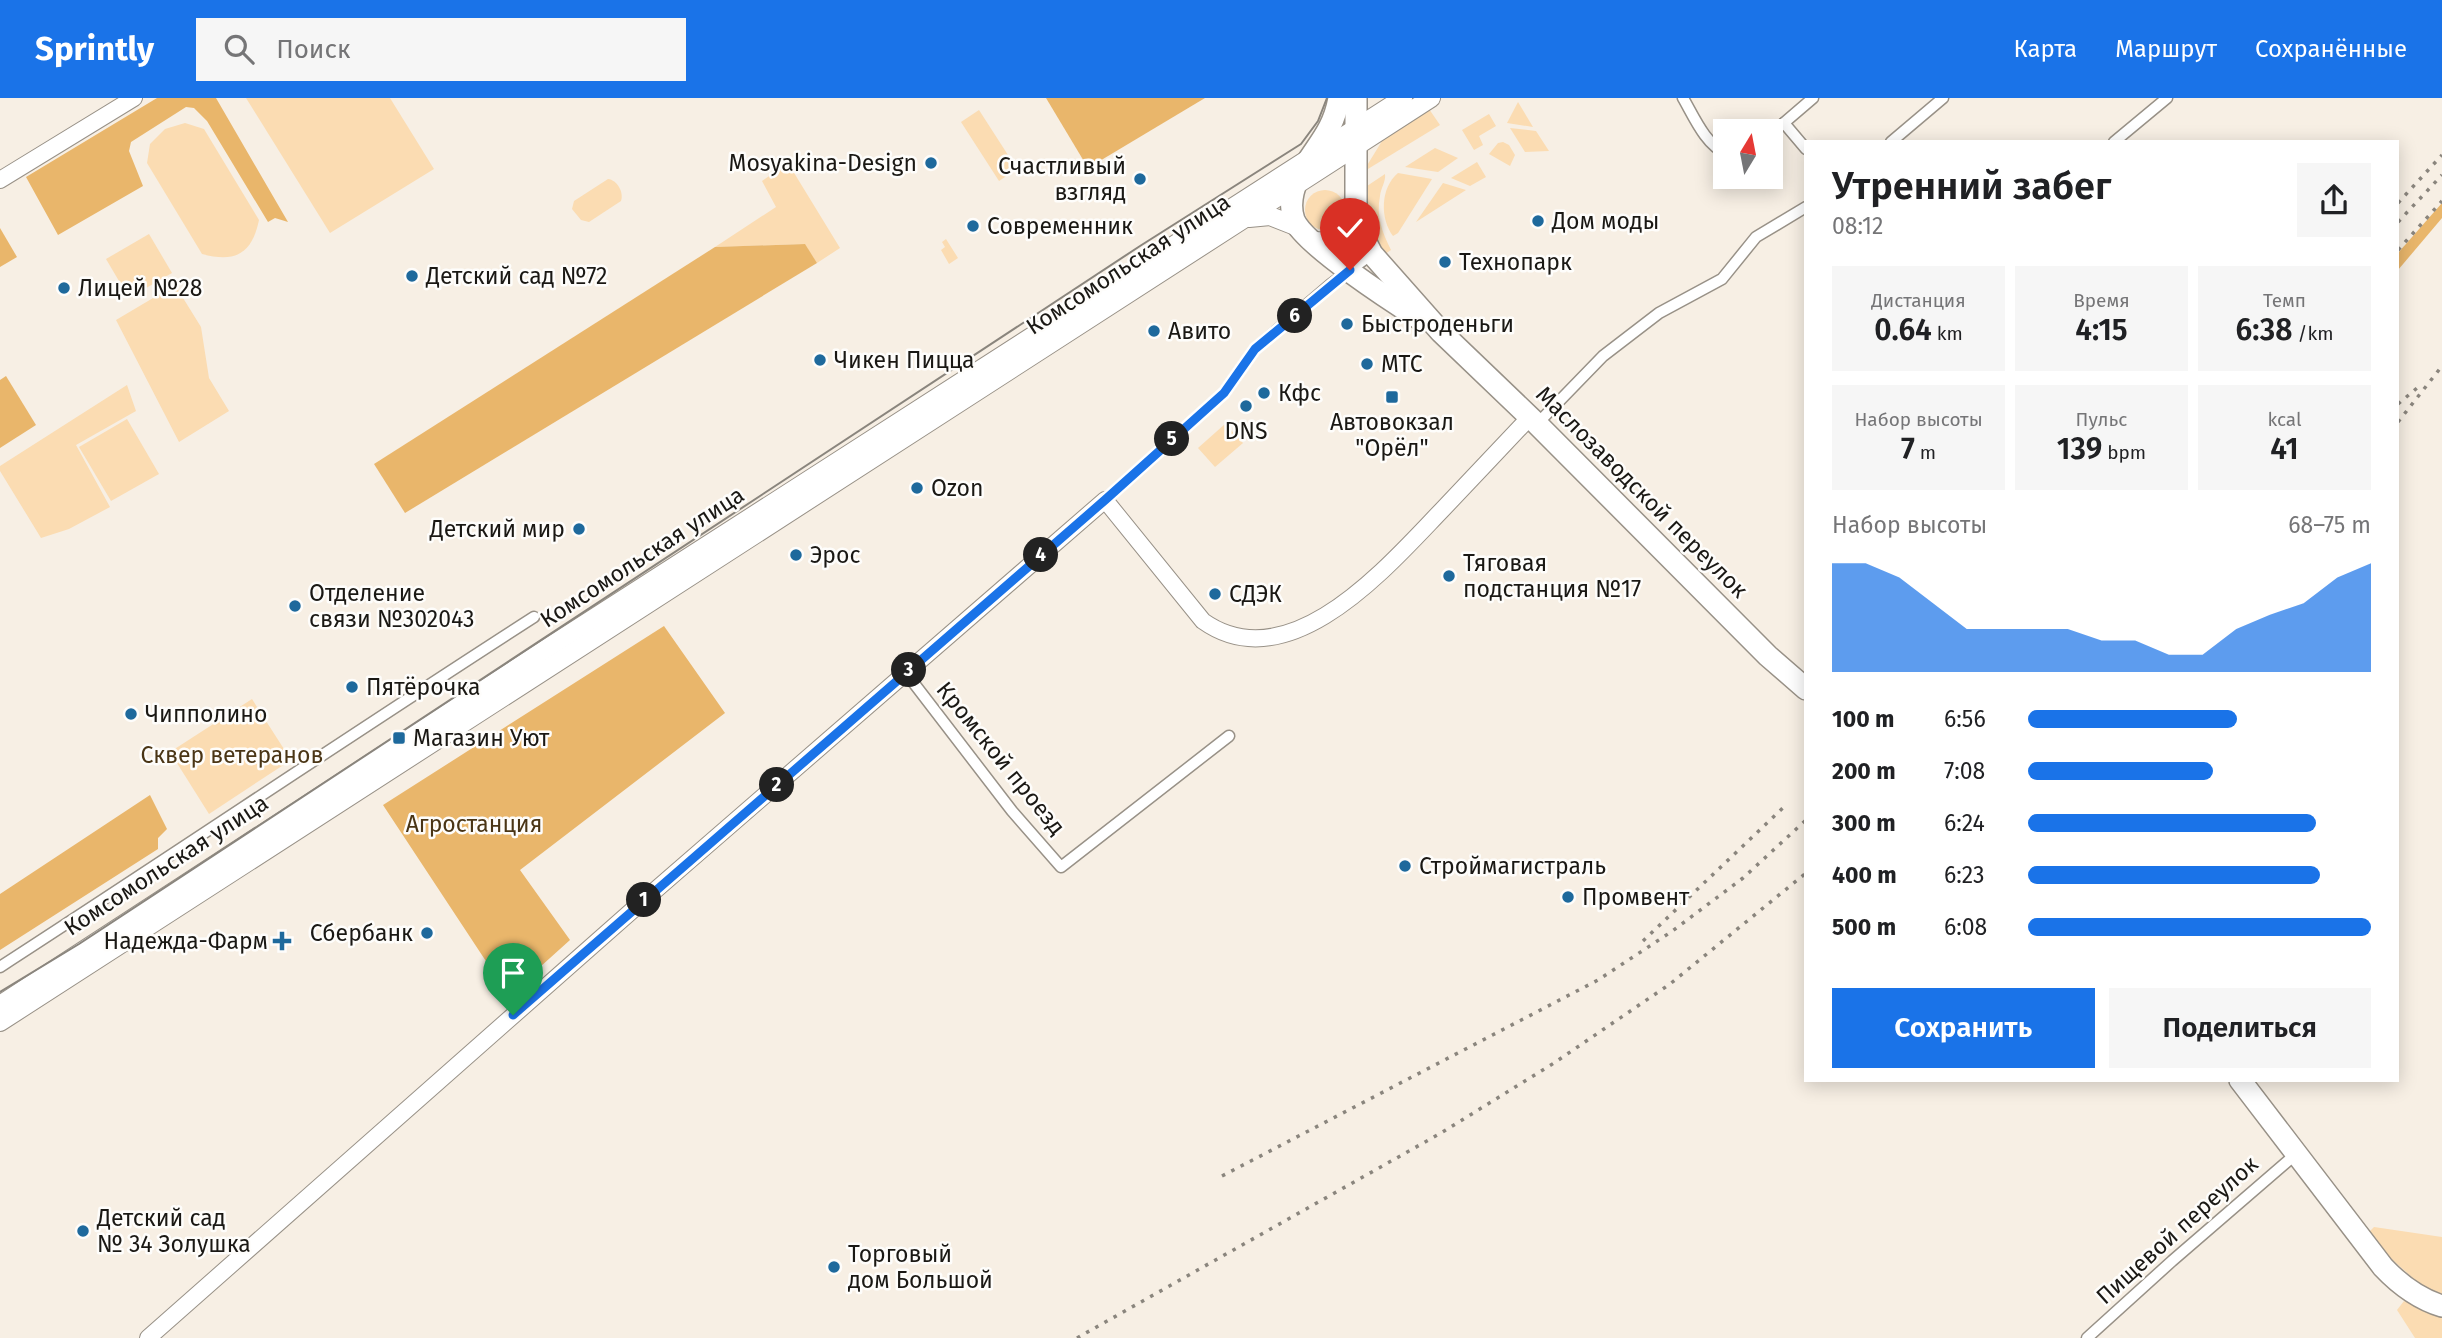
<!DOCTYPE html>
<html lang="ru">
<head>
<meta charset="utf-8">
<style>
	:root { --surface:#fff; --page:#f6f6f6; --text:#202124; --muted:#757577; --accent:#1a73e8 }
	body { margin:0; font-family:"Fira Sans",sans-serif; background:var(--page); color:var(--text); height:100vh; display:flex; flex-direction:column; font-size:26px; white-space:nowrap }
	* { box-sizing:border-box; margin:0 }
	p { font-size:23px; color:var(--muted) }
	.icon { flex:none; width:38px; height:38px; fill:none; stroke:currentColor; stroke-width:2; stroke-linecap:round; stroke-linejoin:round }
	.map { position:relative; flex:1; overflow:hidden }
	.sheet { position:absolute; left:1804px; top:42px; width:595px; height:942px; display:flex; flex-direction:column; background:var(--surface); border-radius:0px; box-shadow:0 4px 18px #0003 }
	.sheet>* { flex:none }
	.needle { width:46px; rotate:10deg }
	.buttons { position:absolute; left:1713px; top:21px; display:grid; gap:14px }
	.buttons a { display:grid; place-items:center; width:70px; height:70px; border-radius:0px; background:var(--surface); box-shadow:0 4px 18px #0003; font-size:35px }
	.pin { position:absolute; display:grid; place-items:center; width:60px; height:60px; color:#fff; margin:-72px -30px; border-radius:50% 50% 50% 0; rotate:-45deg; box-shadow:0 0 7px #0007 }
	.pin .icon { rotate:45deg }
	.km { position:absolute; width:35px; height:35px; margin:-18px; border-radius:50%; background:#222; color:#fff; font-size:19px; line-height:35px; text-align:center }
	.round { display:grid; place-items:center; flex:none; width:74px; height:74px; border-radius:0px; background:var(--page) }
	.headline { display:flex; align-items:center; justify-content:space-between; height:119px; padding:0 28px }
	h1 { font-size:38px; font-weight:600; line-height:52px }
	.metrics { display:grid; grid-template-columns:repeat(3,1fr); gap:10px; height:119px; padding:7px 28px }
	.metrics div { display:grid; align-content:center; border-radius:0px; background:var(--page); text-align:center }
	.metrics b { font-size:30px; font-weight:600 }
	.metrics small { font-size:19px; font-weight:400 }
	.metrics p { font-size:19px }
	.chart { height:196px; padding:14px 28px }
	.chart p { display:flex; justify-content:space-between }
	.chart svg { width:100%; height:126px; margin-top:7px; fill:var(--accent); opacity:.7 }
	.primary-button { display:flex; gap:14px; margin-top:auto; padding:14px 28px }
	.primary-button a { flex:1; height:80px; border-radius:0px; background:var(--accent); color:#fff; font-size:28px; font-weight:600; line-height:80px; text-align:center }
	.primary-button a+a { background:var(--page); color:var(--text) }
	ul { padding:0 28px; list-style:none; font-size:23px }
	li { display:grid; grid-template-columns:112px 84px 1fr; align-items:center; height:52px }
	li i { height:18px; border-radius:9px; background:var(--accent) }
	header { display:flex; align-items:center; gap:42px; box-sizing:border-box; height:98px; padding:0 35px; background:var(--accent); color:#fff }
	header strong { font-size:33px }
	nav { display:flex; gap:38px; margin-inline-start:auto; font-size:24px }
	.search { width:490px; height:63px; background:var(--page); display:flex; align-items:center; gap:18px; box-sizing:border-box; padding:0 24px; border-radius:0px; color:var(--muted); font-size:26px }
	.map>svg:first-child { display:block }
	.green { fill:#fbdcb2 }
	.forest { fill:#e9b66b }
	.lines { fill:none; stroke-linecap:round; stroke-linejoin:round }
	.street-casing { stroke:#989187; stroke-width:13 }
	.secondary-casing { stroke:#989187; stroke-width:18 }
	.primary-casing { stroke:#989187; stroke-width:20 }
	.highway-casing { stroke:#989187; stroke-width:24 }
	.street { stroke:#fff; stroke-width:10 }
	.secondary { stroke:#fff; stroke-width:16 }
	.primary { stroke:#fff; stroke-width:18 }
	.highway { stroke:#fff; stroke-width:21 }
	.tram { stroke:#8a857d; stroke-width:2 }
	.rail { stroke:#8a857d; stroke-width:3.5; stroke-dasharray:3.5 7; stroke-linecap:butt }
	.route-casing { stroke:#fff; stroke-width:14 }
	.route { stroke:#1a73e8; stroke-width:9 }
	.poi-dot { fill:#1e699c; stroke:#fefdfb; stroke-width:2.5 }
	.labels { text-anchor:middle; stroke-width:5; stroke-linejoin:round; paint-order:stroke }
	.poi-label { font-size:23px; fill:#1a1814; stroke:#fefdfb; text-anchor:start }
	.street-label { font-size:23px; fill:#1a1814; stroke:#fefdfb }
	.park-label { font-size:23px; fill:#4a3515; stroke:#fefdfb }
</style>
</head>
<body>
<header>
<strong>Sprintly</strong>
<div class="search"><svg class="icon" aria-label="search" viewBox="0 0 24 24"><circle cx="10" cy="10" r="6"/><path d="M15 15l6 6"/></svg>Поиск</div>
<nav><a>Карта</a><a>Маршрут</a><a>Сохранённые</a></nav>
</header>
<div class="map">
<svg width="2442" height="1240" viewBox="0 0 2442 1240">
	<rect width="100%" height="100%" fill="#f7efe4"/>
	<g class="green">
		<path d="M246,0H390L434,71L330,135Z"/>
		<path d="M1518,4L1533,29L1507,25Z"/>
		<path d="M1429,11L1440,27L1363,74L1382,43Z"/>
		<path d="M979,12L1017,71L999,83L961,24Z"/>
		<path d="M1489,16L1496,28L1479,38L1483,47L1474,52L1462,32Z"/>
		<path d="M185,25L204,31L259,122C252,156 235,165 202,156L147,65L150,46L165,31Z"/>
		<path d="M1510,30L1536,33L1549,53L1525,54Z"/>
		<path d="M1503,44L1509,47L1515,57L1510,68L1489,56L1498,45Z"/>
		<path d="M1435,50L1458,60L1438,74L1405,69Z"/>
		<path d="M1477,64L1486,79L1470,88L1451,80Z"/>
		<path d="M788,65L840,150L817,165L804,146L715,149L776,109L762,83Z"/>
		<path d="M1398,75L1432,81L1398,135L1393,138C1380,121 1380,90 1398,75Z"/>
		<path d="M1385,76C1386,84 1381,89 1380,98C1376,118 1382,134 1391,152L1385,156C1363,127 1364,115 1362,80L1367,88Z"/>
		<path d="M608,81C617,82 624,94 621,103L589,124L581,122L572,111L574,103Z"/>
		<path d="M1443,85L1466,92L1416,124Z"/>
		<circle cx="1325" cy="112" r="20"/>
		<path d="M149,136L172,175L129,200L106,161Z"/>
		<path d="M946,141L958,160L949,166L941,152L945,149L942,144Z"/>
		<path d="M175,187L201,229L209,280L229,313L179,344L116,222Z"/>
		<path d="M127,287L136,313L76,347L110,409L69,431L41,440L0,373V368Z"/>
		<path d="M127,321L159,376L111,403L79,349Z"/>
		<path d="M1225,326L1243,345L1215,369L1198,350Z"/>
		<path d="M252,601L291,662L209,716L170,654Z"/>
		<path d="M2374,1129L2442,1139V1198L2424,1190L2369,1141V1134Z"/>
		<path d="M2404,1203L2442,1219V1240H2415L2397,1212Z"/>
	</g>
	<g class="forest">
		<path d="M157,0H216L288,124L275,120L268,124L207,23L194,10L186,9L131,44L129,53L143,88L58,137L26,79Z"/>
		<path d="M1046,0H1205L1088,70Z"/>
		<path d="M2442,105V120L2398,172V155Z"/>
		<path d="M0,130L17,159L0,169Z"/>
		<path d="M805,146L817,165L405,415L374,366L715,149Z"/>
		<path d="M6,278L36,327L0,350V282Z"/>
		<path d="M664,528L725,615L520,772L570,842L520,887L503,889L383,707Z"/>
		<path d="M150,697L167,731L158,740V751L0,852V796Z"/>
	</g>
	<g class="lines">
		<defs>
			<g id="street">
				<path d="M1683,0C1693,17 1706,48 1726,55"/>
				<path d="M1784,25L1806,51"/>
				<path d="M1771,36L1813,0"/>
				<path d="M1891,44L1943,0"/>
				<path d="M2114,44L2167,0"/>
				<path d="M1537,326L1603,258L1659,215L1722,181L1756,139L1806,109"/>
				<path d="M1105,402L1224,295L1255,251L1331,186L1372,156"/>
				<path d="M906,575L1012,713L1061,769L1229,638"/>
				<path d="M0,869C179,753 355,634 534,519"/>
				<path d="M2087,1240L2172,1163L2296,1056"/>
			</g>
			<g id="secondary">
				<path d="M0,82L134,0"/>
				<path d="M148,1240L644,802L1105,402L1203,523C1289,584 1387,469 1442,412C1471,381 1501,350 1530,319"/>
			</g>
			<g id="primary">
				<path d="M1249,120L1270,118L1298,129"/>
				<path d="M1309,142C1332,146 1351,144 1356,119"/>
				<path d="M0,907L552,547L1403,0"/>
				<path d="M0,924L1431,0"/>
			</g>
			<g id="highway">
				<path d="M1339,0C1333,36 1313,50 1298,80C1292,94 1289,108 1294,122C1305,147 1393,204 1420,221"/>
				<path d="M1356,0V119L1358,129L1372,156L1441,234L1537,326L1768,558L1806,591"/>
				<path d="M2240,982L2383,1169C2400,1187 2419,1201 2442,1208"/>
			</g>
		</defs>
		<use href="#street" class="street-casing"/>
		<use href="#secondary" class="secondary-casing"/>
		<use href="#primary" class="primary-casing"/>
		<use href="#highway" class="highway-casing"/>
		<use href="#street" class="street"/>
		<use href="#secondary" class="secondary"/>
		<use href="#primary" class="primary"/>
		<use href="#highway" class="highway"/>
		<path class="tram" d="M0,894L79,846L1140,148L1301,46L1318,23L1327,0"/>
		<g class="rail">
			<path d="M2398,105L2442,57"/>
			<path d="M2398,124L2442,77"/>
			<path d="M2398,152L2442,103"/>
			<path d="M2398,306L2417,290"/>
			<path d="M2398,324L2442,268"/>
			<path d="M1643,843L1787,706"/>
			<path d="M1222,1078L1598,882L1671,834L1743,780L1806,722"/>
			<path d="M1077,1240L1441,1035L1554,965L1670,886L1806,775"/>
		</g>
	</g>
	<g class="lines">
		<defs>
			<path id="route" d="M513,917L1105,402L1224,295L1255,251L1350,172"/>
		</defs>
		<use href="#route" class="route-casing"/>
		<use href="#route" class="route"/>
	</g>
	<g class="poi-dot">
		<circle cx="931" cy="65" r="7"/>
		<circle cx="1140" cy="81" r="7"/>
		<circle cx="1538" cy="123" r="7"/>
		<circle cx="973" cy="128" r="7"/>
		<circle cx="1445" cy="164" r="7"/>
		<circle cx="412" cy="178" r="7"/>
		<circle cx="64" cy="190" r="7"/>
		<circle cx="1347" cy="226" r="7"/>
		<circle cx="1154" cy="233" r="7"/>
		<circle cx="820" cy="262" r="7"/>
		<circle cx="1367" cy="266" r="7"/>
		<circle cx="1264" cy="295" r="7"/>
		<rect x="1385" y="292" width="14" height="14" rx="3.5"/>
		<circle cx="1246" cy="308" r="7"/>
		<circle cx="917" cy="390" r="7"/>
		<circle cx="579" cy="431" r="7"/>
		<circle cx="796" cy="457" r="7"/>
		<circle cx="1449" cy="478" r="7"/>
		<circle cx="1215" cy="496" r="7"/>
		<circle cx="295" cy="508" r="7"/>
		<circle cx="352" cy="589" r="7"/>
		<circle cx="131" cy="616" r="7"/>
		<rect x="392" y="633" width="14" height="14" rx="3.5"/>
		<circle cx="1405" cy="768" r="7"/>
		<circle cx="1568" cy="799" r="7"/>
		<circle cx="427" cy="835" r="7"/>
		<path d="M278.5 832.5h7v7h7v7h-7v7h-7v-7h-7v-7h7z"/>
		<circle cx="83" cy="1133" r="7"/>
		<circle cx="834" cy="1169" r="7"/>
	</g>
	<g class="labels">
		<g class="poi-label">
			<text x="917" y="73" text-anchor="end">Mosyakina-Design</text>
			<text x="1126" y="76" text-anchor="end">Счастливый<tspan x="1126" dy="26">взгляд</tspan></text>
			<text x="1552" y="131">Дом моды</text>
			<text x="987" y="136">Современник</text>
			<text x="1459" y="172">Технопарк</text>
			<text x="426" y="186">Детский сад №72</text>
			<text x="78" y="198">Лицей №28</text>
			<text x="1361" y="234">Быстроденьги</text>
			<text x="1168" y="241">Авито</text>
			<text x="834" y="270">Чикен Пицца</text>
			<text x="1381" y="274">МТС</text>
			<text x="1278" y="303">Кфс</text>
			<text x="1392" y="332" text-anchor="middle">Автовокзал<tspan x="1392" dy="26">"Орёл"</tspan></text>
			<text x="1246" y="341" text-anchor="middle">DNS</text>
			<text x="931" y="398">Ozon</text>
			<text x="565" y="439" text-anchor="end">Детский мир</text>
			<text x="810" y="465">Эрос</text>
			<text x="1463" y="473">Тяговая<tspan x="1463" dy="26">подстанция №17</tspan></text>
			<text x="309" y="503">Отделение<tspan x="309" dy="26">связи №302043</tspan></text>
			<text x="1229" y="504">СДЭК</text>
			<text x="366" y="597">Пятёрочка</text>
			<text x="145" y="624">Чипполино</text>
			<text x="413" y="648">Магазин Уют</text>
			<text x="1419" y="776">Строймагистраль</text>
			<text x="1582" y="807">Промвент</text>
			<text x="413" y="843" text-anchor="end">Сбербанк</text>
			<text x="268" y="851" text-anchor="end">Надежда-Фарм</text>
			<text x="97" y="1128">Детский сад<tspan x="97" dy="26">№ 34 Золушка</tspan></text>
			<text x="848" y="1164">Торговый<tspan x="848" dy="26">дом Большой</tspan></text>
		</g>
		<g class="street-label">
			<text transform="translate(1128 166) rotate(-33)" y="8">Комсомольская улица</text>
			<text transform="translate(1642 394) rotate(45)" y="8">Маслозаводской переулок</text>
			<text transform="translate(642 459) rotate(-33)" y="8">Комсомольская улица</text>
			<text transform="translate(1001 660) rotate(51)" y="8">Кромской проезд</text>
			<text transform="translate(166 767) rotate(-33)" y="8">Комсомольская улица</text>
			<text transform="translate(2177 1132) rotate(-42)" y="8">Пищевой переулок</text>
		</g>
		<g class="park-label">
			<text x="232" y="665">Сквер ветеранов</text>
			<text x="474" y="734">Агростанция</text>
		</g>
	</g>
</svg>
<div class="buttons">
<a><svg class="needle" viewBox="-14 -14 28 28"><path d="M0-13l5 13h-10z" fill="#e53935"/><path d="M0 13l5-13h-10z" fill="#757577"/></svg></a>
</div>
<div class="pin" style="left:513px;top:917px;background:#1e9e55"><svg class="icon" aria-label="arrive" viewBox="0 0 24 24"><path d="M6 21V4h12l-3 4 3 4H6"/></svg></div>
<div class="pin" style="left:1350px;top:172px;background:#d93025"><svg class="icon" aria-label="check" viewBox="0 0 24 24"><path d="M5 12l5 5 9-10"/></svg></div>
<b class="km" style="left:644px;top:802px">1</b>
<b class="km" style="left:777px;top:687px">2</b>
<b class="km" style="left:909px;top:572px">3</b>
<b class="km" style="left:1041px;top:457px">4</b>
<b class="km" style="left:1172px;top:341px">5</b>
<b class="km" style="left:1295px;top:218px">6</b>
<section class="sheet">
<div class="headline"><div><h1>Утренний забег</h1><p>08:12</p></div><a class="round"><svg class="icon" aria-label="share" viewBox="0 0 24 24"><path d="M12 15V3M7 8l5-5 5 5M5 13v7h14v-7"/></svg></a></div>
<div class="metrics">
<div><p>Дистанция</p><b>0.64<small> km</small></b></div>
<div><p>Время</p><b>4:15</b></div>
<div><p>Темп</p><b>6:38<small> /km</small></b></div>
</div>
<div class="metrics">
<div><p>Набор высоты</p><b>7<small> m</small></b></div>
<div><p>Пульс</p><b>139<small> bpm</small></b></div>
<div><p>kcal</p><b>41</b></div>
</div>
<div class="chart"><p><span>Набор высоты</span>68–75 m</p>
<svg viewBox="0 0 160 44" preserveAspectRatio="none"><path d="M0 44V6L10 6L20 11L30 20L40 29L50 29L60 29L70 29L80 33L90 33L100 38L110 38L120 29L130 24L140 20L150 11L160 6V44z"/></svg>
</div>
<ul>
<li><b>100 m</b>6:56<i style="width:61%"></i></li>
<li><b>200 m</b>7:08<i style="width:54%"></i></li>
<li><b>300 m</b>6:24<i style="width:84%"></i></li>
<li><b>400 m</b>6:23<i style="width:85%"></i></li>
<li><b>500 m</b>6:08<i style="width:100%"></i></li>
</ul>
<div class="primary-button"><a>Сохранить</a><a>Поделиться</a></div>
</section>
</div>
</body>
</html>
